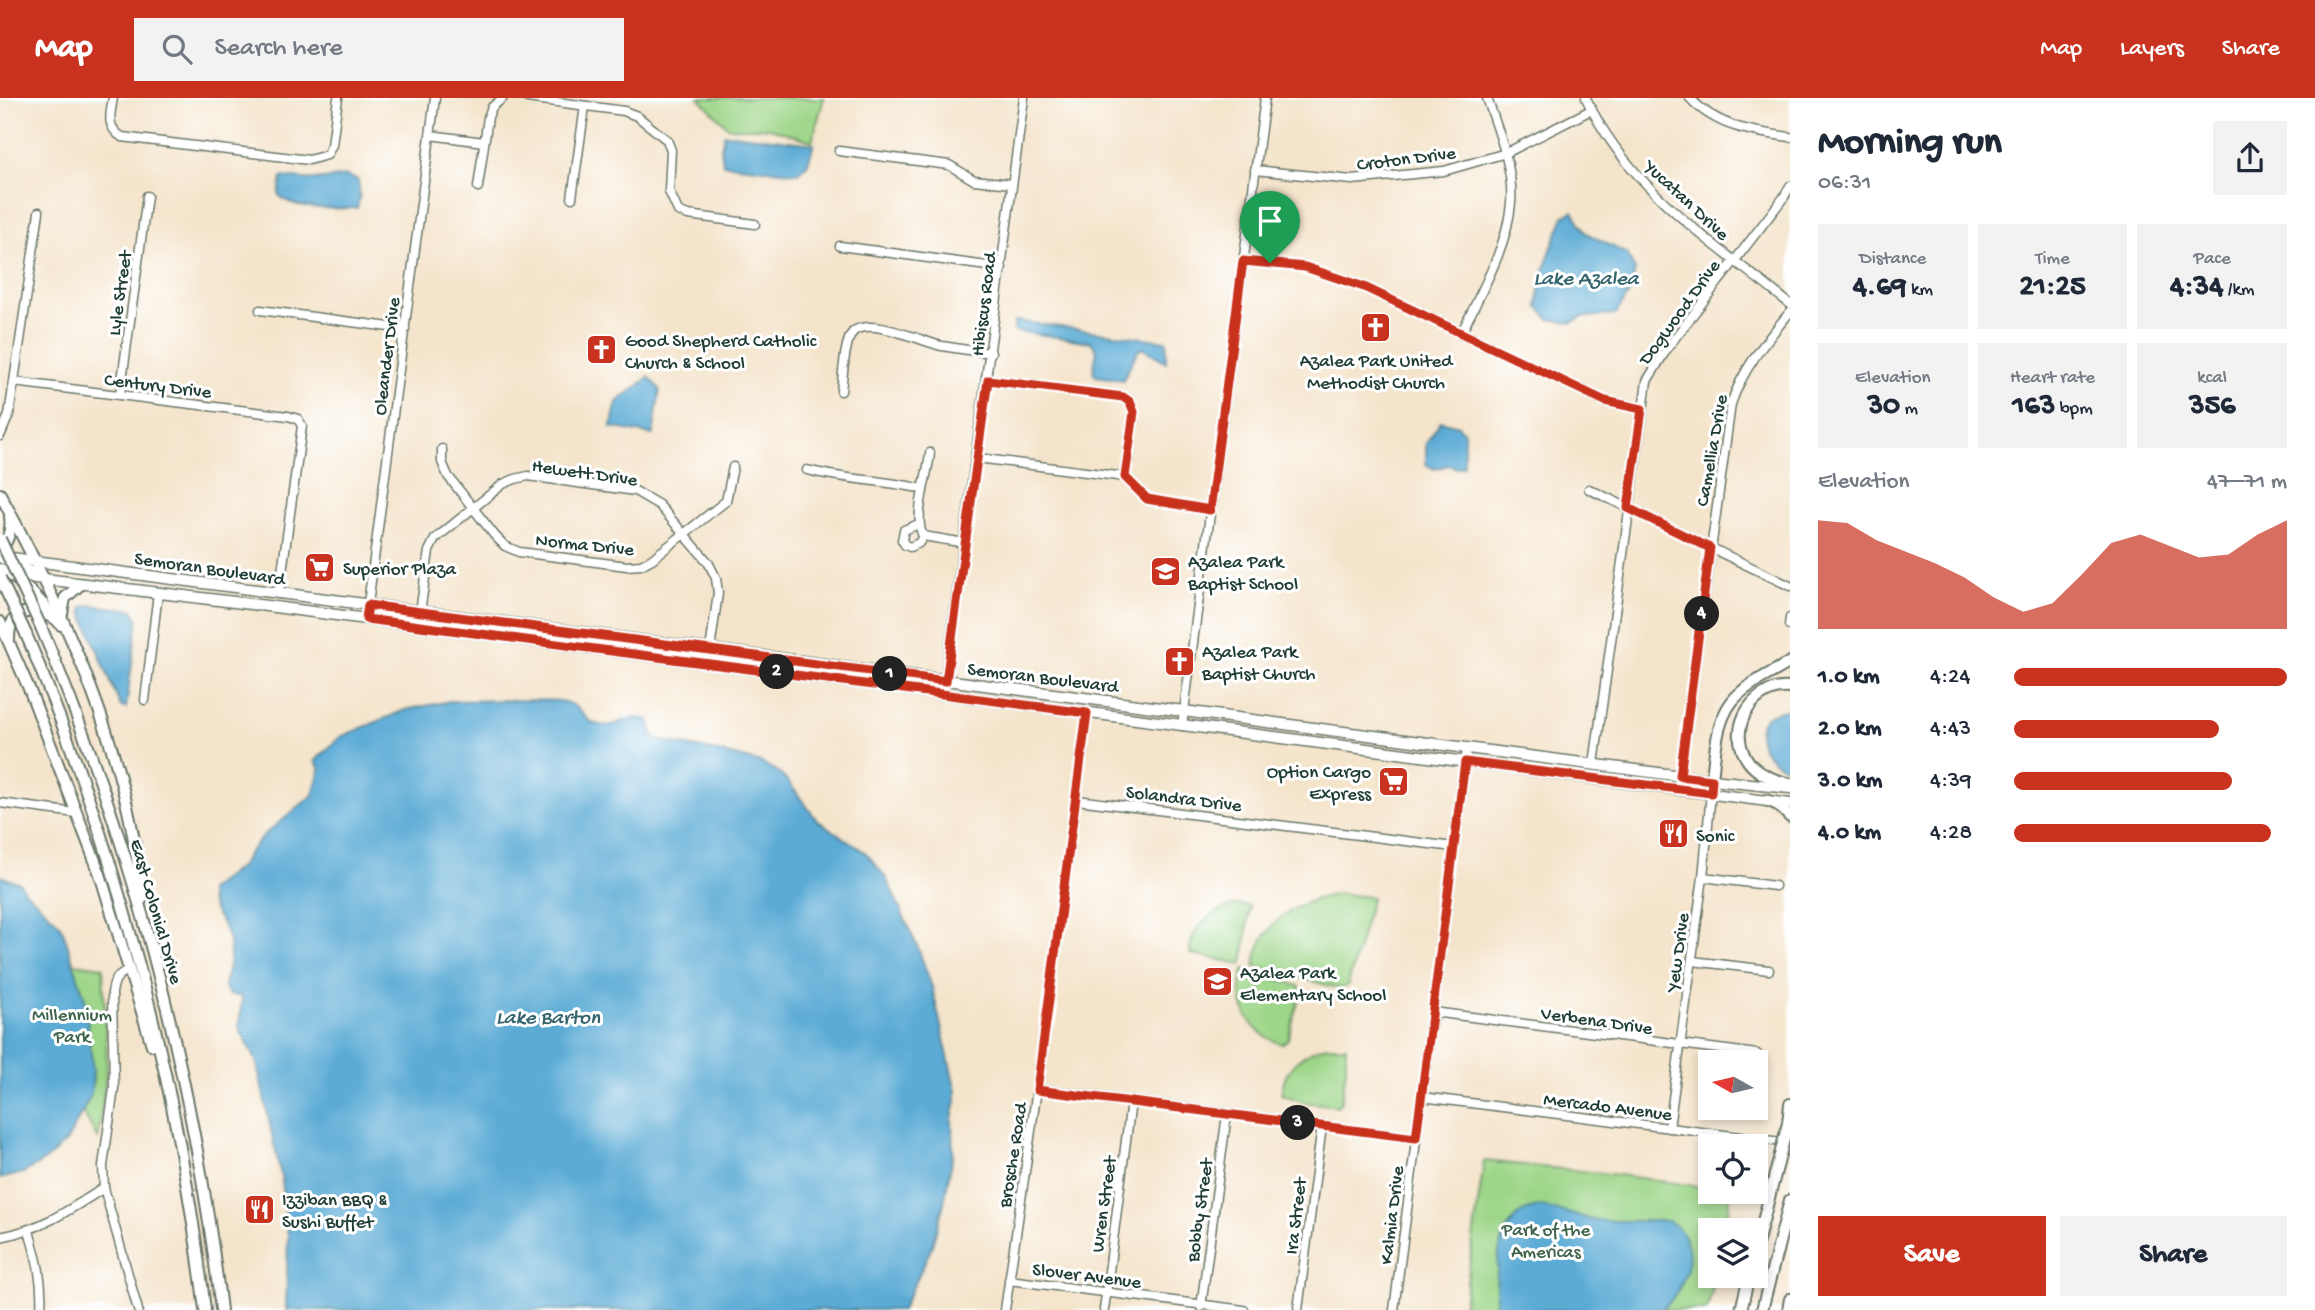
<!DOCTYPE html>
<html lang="en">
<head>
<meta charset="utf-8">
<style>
	:root { --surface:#fff; --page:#f2f2f3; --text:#1f2937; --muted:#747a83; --accent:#c8321e }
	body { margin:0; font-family:"Gochi Hand",sans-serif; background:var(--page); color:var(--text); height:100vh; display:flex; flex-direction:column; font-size:26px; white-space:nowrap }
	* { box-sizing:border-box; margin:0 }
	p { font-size:23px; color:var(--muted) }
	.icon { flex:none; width:38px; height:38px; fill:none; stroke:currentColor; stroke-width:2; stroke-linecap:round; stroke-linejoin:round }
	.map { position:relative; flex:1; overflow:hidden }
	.details { display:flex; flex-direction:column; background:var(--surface); width:525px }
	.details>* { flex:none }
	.needle { width:46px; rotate:278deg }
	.fabs { position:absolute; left:1698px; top:952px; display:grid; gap:14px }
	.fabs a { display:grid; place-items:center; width:70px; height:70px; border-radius:0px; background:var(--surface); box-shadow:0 4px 10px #0003; font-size:35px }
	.pin { position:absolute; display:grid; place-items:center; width:60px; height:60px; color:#fff; margin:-72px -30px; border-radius:50% 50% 50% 0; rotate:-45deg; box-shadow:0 0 7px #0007 }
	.pin .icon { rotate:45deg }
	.km { position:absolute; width:35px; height:35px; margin:-18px; border-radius:50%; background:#222; color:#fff; font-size:19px; line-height:35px; text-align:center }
	.round { display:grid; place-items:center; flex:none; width:74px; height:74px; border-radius:0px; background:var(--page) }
	.head { display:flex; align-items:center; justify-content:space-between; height:119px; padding:0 28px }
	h1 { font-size:38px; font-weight:700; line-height:52px }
	.stats { display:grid; grid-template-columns:repeat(3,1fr); gap:10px; height:119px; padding:7px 28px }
	.stats div { display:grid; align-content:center; border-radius:0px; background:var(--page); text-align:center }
	.stats b { font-size:30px; font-weight:700 }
	.stats small { font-size:19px; font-weight:400 }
	.stats p { font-size:19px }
	.chart { height:196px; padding:14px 28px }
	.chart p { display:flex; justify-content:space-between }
	.chart svg { width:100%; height:126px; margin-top:7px; fill:var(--accent); opacity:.7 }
	.cta { display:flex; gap:14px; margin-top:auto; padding:14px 28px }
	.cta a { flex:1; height:80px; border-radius:0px; background:var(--accent); color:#fff; font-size:28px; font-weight:700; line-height:80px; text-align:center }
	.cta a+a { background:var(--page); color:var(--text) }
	ul { padding:0 28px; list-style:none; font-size:23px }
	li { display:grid; grid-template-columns:112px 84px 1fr; align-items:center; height:52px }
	li i { height:18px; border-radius:9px; background:var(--accent) }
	header { display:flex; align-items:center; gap:42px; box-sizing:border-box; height:98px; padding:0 35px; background:var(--accent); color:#fff }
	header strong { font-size:33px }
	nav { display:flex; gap:38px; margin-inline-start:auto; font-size:24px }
	.search { width:490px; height:63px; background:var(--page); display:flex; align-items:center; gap:18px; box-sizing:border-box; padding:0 24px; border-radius:0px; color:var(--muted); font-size:26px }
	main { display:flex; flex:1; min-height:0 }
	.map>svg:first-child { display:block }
	.green { fill:#9dd688; stroke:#5e8a5e; stroke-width:2 }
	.water { fill:#5babd5; stroke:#3d7484; stroke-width:2 }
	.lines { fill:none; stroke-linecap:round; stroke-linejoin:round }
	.minor-casing { stroke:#6a7769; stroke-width:11 }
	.major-casing { stroke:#6a7769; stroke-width:13 }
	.highway-casing { stroke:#6a7769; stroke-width:14 }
	.minor { stroke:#fff; stroke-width:8 }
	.major { stroke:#fff; stroke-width:10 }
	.highway { stroke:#fff; stroke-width:10 }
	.highway-bridge-casing { stroke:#6a7769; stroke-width:14; stroke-linecap:butt }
	.highway-bridge { stroke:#fff; stroke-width:10 }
	.route-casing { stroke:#fff; stroke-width:14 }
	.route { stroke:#c8321e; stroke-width:9 }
	.labels { text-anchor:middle; stroke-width:6; stroke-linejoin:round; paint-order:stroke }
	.street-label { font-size:19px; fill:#1f3d34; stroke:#fff }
	.poi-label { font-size:19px; fill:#1f3d34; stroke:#fff; text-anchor:start }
	.park-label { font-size:19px; fill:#3e6349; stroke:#fff }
	.water-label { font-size:21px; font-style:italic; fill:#34646c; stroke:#fff }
</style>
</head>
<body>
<header>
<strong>Map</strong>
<div class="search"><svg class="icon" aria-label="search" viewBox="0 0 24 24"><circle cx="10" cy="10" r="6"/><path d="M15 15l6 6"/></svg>Search here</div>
<nav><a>Map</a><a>Layers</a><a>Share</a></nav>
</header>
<main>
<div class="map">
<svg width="1790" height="1212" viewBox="0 0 1790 1212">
	<rect width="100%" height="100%" fill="#fff"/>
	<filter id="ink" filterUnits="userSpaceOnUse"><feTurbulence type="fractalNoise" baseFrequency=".0143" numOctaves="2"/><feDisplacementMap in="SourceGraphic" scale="14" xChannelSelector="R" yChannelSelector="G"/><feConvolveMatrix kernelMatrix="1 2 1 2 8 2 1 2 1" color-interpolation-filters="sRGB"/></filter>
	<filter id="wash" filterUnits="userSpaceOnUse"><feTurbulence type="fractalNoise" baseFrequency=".00686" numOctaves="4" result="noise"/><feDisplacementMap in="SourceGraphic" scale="28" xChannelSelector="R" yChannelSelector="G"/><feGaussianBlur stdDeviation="1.57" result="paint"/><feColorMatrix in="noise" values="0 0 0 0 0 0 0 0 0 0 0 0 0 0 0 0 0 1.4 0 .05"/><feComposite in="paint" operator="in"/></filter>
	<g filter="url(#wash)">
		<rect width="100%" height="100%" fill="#f4e4cb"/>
		<g class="green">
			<path d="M699,0H824L812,43L770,30H729Z"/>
			<path d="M1339,796L1372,799L1348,887L1341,891L1255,868C1259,824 1300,802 1339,796Z"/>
			<path d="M1234,807L1250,808L1243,864L1241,866L1190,856C1189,830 1211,814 1234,807Z"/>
			<path d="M40,861L103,869L107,969L98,1041L38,935Z"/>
			<path d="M1244,871L1299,888L1301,893L1288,941L1282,946C1248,935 1234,905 1244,871Z"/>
			<path d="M1327,948H1346V971L1341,1004L1337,1008L1304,1004L1281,996C1284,970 1302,954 1327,948Z"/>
			<path d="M1484,1063L1619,1077L1710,1090V1094H1731L1725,1132H1710V1178H1716L1707,1212H1463Z"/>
		</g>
		<g class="water">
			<path d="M724,36H732L814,46L808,65L798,75L723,66L721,50Z"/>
			<path d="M346,78L358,82L360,97L357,110C338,111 292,113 279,97L282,79L316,82Z"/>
			<path d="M1573,113L1586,135L1627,156L1635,172L1631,192L1615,217L1582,219L1571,225L1550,221L1538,209C1539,178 1553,146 1564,118Z"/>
			<path d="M1016,223L1167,243L1166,264L1143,250L1137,254L1123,282L1096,278L1093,274L1097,252L1091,244L1014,233V224Z"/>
			<path d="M649,279L660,291L653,337L611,329L617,304Z"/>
			<path d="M1441,323L1458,328L1464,334V367L1457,370L1448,367L1434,371L1426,366V345Z"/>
			<path d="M90,507L133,512L138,521L126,610L121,609L82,514L83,509Z"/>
			<path d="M530,602C544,603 563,600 574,608C585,615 586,625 600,627C622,630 623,615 649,622L654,639L663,643L723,655L762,665L778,674L789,685L817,722L866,755L876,767L886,780L918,850L932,889L956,993V1003L952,1021L953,1056L944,1105L931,1151L902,1212H286L288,1138L282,1083L256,962L239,930L242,899L228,896L224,886C231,868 233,845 223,827C216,814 208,807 209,792L241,768L248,756L264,737L313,697L320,671L315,663L340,639L405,612L450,603Z"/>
			<path d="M1786,612L1790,614V671C1756,661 1744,616 1786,612Z"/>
			<path d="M0,778L20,785L24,792L58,824L63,833L85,901L93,973L92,991L88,1003L66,1044L44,1063L23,1075L0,1081Z"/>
			<path d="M1541,1108L1597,1123H1669C1673,1126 1679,1130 1682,1135C1699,1160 1681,1194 1662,1212H1495C1498,1180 1492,1137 1521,1115C1526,1111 1535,1110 1541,1108Z"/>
		</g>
	</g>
	<g filter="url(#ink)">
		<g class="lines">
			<defs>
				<g id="minor">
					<path d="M113,0C110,17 106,29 122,39L309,62L327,57L332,47L338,0"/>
					<path d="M527,0L624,13L637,18L667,42L671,52L669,93L678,113L688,117L755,126"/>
					<path d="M1586,0C1628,91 1714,145 1790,206"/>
					<path d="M1690,0C1716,29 1753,34 1790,39"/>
					<path d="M430,37L484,44"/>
					<path d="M839,53L949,67L974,82L1012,86"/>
					<path d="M1255,72L1352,82L1444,73L1506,55L1591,12"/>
					<path d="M478,89L488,19L492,9L503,0"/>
					<path d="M572,100L585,8"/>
					<path d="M840,148L1002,170"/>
					<path d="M1243,163L1305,169L1364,189L1605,303L1642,311"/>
					<path d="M260,212L405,231"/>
					<path d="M1461,236C1480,195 1507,151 1511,105C1514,71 1498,32 1487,0"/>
					<path d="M988,282L1123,299L1130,305L1134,314L1125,379"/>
					<path d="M14,284L288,318L298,321L302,328L279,496"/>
					<path d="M841,293C843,279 844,243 853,234C869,218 923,244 942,248C959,251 975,253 991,255"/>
					<path d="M120,297L147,98"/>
					<path d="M0,338L9,317L39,114"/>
					<path d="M442,351V364L448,378L495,438L505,448L519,454L627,468L641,467L652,461L726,403L733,369"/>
					<path d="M930,355C928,377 913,419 923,438L965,445"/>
					<path d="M977,360L1125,379L1147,401L1210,412"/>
					<path d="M807,372C845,382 884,382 923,391"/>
					<path d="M1589,391L1790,488"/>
					<path d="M919,426L904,432L902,442L905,447L910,449L919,445L923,438"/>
					<path d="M420,514L429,453L435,441L503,386L515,381L528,378L635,393L659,407L708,464L716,480L718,495L710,552"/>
					<path d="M366,521L435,0"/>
					<path d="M1789,527L1790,520"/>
					<path d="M945,583L1024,0"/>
					<path d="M145,602L158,495"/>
					<path d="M1182,628L1265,0"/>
					<path d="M1594,666L1647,283L1668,249L1784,99L1790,88"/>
					<path d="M1680,678L1731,306C1743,270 1766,243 1790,214"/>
					<path d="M1077,702L1454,749"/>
					<path d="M0,705L76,715"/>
					<path d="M1703,779L1775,788"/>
					<path d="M1692,863L1769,872"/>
					<path d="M130,871C117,877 114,881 112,895L114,990L103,1068L104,1090L138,1212"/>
					<path d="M1433,914L1757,956"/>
					<path d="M1037,991L1416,1040"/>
					<path d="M1422,999L1790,1045"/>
					<path d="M1669,1030L1703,779L1711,695"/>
					<path d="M29,1133C37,1160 43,1183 41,1212"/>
					<path d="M0,1139C42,1131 68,1113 104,1090"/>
					<path d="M1009,1182L1244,1212"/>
					<path d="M1201,1209L1227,1016"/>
					<path d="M1005,1212L1037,991L1087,615"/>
					<path d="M1104,1212L1131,1004"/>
					<path d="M1298,1212L1322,1028"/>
					<path d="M1394,1212L1467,650"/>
				</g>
				<g id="major">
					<path d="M4,459L1712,682L1790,690"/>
					<path d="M11,477L259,507L1790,706"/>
				</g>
				<g id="highway">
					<path d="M0,396C68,522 129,657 142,801"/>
					<path d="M0,454C8,442 12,432 10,418"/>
					<path d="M0,459L45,481"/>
					<path d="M0,471C25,484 43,506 61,527"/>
					<path d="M62,516L65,500L81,486"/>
					<path d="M0,524L30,593L100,776L152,947"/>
					<path d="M41,529C133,746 193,978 221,1212"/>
					<path d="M26,536C117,750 177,981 205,1212"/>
					<path d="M9,541C9,511 31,509 54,520"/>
					<path d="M1790,590C1755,586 1728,627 1745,658C1753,674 1773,682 1790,686"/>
					<path d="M1712,682C1715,654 1716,616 1739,596C1754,582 1773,575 1790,564"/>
					<path d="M1766,702L1778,707L1790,719"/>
					<path d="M1788,1025L1790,1006"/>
					<path d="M1755,1154L1778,1065"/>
					<path d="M1741,1212L1749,1178"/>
					<path d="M1762,1212L1790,1102"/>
					<path d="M1788,1212L1790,1201"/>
				</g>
			</defs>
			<use href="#minor" class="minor-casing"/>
			<use href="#major" class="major-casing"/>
			<use href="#highway" class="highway-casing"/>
			<use href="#minor" class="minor"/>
			<use href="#major" class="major"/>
			<use href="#highway" class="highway"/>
			<defs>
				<g id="highway-bridge">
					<path d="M0,441L41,529"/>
					<path d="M0,480L26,536"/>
					<path d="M1778,1065L1788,1025"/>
				</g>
			</defs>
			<use href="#highway-bridge" class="highway-bridge-casing"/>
			<use href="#highway-bridge" class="highway-bridge"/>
		</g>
	</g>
	<g class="lines" filter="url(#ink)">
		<defs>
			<path id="route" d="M1243,163L1305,169L1364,189L1605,303L1642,311L1628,410L1710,450L1680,678L1712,682L1711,695L1465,664L1416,1040L1037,992L1087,615L366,521L368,507L946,583L988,282L1123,299L1130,304L1134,314L1125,379L1147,401L1210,412Z"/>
		</defs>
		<use href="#route" class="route-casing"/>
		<use href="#route" class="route"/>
	</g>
	<defs>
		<symbol id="church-square" viewBox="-11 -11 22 22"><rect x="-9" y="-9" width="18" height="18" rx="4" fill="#c8321e" stroke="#fff"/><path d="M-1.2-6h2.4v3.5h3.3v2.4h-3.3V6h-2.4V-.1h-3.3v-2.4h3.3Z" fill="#fff"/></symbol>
		<symbol id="supermarket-square" viewBox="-11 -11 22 22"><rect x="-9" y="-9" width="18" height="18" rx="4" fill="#c8321e" stroke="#fff"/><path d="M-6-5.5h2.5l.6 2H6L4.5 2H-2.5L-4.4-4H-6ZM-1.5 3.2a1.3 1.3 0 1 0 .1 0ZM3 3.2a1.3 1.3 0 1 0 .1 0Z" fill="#fff"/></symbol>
		<symbol id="school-square" viewBox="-11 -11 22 22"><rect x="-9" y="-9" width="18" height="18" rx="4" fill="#c8321e" stroke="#fff"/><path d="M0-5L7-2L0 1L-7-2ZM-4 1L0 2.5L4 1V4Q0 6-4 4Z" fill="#fff"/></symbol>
		<symbol id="restaurant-square" viewBox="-11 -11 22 22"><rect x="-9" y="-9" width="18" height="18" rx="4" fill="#c8321e" stroke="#fff"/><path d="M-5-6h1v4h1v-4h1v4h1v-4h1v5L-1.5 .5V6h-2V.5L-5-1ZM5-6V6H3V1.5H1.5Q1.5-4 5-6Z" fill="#fff"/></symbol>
	</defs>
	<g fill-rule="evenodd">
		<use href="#church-square" x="1358" y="212" width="35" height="35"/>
		<use href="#church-square" x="584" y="234" width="35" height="35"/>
		<use href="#supermarket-square" x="302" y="452" width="35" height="35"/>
		<use href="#school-square" x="1148" y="456" width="35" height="35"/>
		<use href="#church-square" x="1162" y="546" width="35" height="35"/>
		<use href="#supermarket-square" x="1376" y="666" width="35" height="35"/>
		<use href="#restaurant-square" x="1656" y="718" width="35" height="35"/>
		<use href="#school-square" x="1200" y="866" width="35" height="35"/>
		<use href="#restaurant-square" x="242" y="1094" width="35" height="35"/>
	</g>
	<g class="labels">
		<g class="street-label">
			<text transform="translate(1406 59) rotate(-7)" y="7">Croton Drive</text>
			<text transform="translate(1688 101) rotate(43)" y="7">Yucatan Drive</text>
			<text transform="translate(118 195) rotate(-82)" y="7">Lyle Street</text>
			<text transform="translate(982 206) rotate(-83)" y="7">Hibiscus Road</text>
			<text transform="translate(1678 213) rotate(-54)" y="7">Dogwood Drive</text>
			<text transform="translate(385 258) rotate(-83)" y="7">Oleander Drive</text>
			<text transform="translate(158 286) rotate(7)" y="7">Century Drive</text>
			<text transform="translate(1710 352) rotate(-80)" y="7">Camellia Drive</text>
			<text transform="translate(585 373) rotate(8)" y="7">Hewett Drive</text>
			<text transform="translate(585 445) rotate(6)" y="7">Norma Drive</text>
			<text transform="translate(210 469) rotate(8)" y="7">Semoran Boulevard</text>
			<text transform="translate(1043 578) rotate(7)" y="7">Semoran Boulevard</text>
			<text transform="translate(1184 699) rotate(7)" y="7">Solandra Drive</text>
			<text transform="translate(158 813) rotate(74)" y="7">East Colonial Drive</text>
			<text transform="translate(1676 854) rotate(-82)" y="7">Yew Drive</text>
			<text transform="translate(1597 921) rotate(8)" y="7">Verbena Drive</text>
			<text transform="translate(1608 1007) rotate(7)" y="7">Mercado Avenue</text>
			<text transform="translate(1011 1057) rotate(-81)" y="7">Brosche Road</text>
			<text transform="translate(1102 1106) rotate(-82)" y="7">Wren Street</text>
			<text transform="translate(1198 1112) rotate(-82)" y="7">Bobby Street</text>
			<text transform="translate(1390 1117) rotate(-83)" y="7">Kalmia Drive</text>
			<text transform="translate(1294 1118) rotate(-83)" y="7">Ira Street</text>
			<text transform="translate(1087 1176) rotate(7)" y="7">Slover Avenue</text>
		</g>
		<g class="poi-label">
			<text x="625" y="248">Good Shepherd Catholic<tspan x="625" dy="22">Church &amp; School</tspan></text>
			<text x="1376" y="268" text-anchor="middle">Azalea Park United<tspan x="1376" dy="22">Methodist Church</tspan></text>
			<text x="1188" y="469">Azalea Park<tspan x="1188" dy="22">Baptist School</tspan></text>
			<text x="343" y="476">Superior Plaza</text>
			<text x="1202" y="559">Azalea Park<tspan x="1202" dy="22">Baptist Church</tspan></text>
			<text x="1371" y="679" text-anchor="end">Option Cargo<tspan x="1371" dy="22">Express</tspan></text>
			<text x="1696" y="743">Sonic</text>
			<text x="1240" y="880">Azalea Park<tspan x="1240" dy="22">Elementary School</tspan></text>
			<text x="282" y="1107">Izziban BBQ &amp;<tspan x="282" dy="22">Sushi Buffet</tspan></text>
		</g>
		<g class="park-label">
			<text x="72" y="922">Millennium<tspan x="72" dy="22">Park</tspan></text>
			<text x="1546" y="1137">Park of the<tspan x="1546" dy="22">Americas</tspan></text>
		</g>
		<g class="water-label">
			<text x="1586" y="186">Lake Azalea</text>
			<text x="548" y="925">Lake Barton</text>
		</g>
	</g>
</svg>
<div class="fabs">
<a><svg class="needle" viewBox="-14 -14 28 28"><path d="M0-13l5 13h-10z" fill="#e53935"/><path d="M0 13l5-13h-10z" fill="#747a83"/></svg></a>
<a><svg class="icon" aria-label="locate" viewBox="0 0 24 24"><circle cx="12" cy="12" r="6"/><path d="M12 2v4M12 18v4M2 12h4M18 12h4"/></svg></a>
<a><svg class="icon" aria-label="layers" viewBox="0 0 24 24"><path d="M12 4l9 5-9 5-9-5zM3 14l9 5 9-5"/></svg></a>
</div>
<div class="pin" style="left:1270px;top:165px;background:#1e9e55"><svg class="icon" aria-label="arrive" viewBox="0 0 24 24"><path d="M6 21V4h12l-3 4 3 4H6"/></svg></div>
<b class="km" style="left:890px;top:576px">1</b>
<b class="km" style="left:777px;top:574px">2</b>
<b class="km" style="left:1298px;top:1025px">3</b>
<b class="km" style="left:1702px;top:516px">4</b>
</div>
<section class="details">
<div class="head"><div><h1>Morning run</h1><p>06:31</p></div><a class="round"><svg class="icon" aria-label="share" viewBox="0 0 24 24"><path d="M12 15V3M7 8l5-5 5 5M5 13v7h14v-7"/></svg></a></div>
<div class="stats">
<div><p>Distance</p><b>4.69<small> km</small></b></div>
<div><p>Time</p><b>21:25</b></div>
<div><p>Pace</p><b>4:34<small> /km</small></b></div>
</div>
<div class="stats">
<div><p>Elevation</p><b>30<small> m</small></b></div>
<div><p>Heart rate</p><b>163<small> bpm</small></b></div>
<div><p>kcal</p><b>356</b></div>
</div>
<div class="chart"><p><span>Elevation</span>47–71 m</p>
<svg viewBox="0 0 160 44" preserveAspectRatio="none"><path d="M0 44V6L10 7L20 13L30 17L40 21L50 26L60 33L70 38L80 35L90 25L100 14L110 11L120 15L130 19L140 18L150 11L160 6V44z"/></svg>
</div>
<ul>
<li><b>1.0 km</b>4:24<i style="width:100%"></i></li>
<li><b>2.0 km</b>4:43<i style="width:75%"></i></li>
<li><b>3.0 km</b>4:39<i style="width:80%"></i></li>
<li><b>4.0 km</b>4:28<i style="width:94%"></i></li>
</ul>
<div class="cta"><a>Save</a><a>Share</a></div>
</section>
</main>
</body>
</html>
